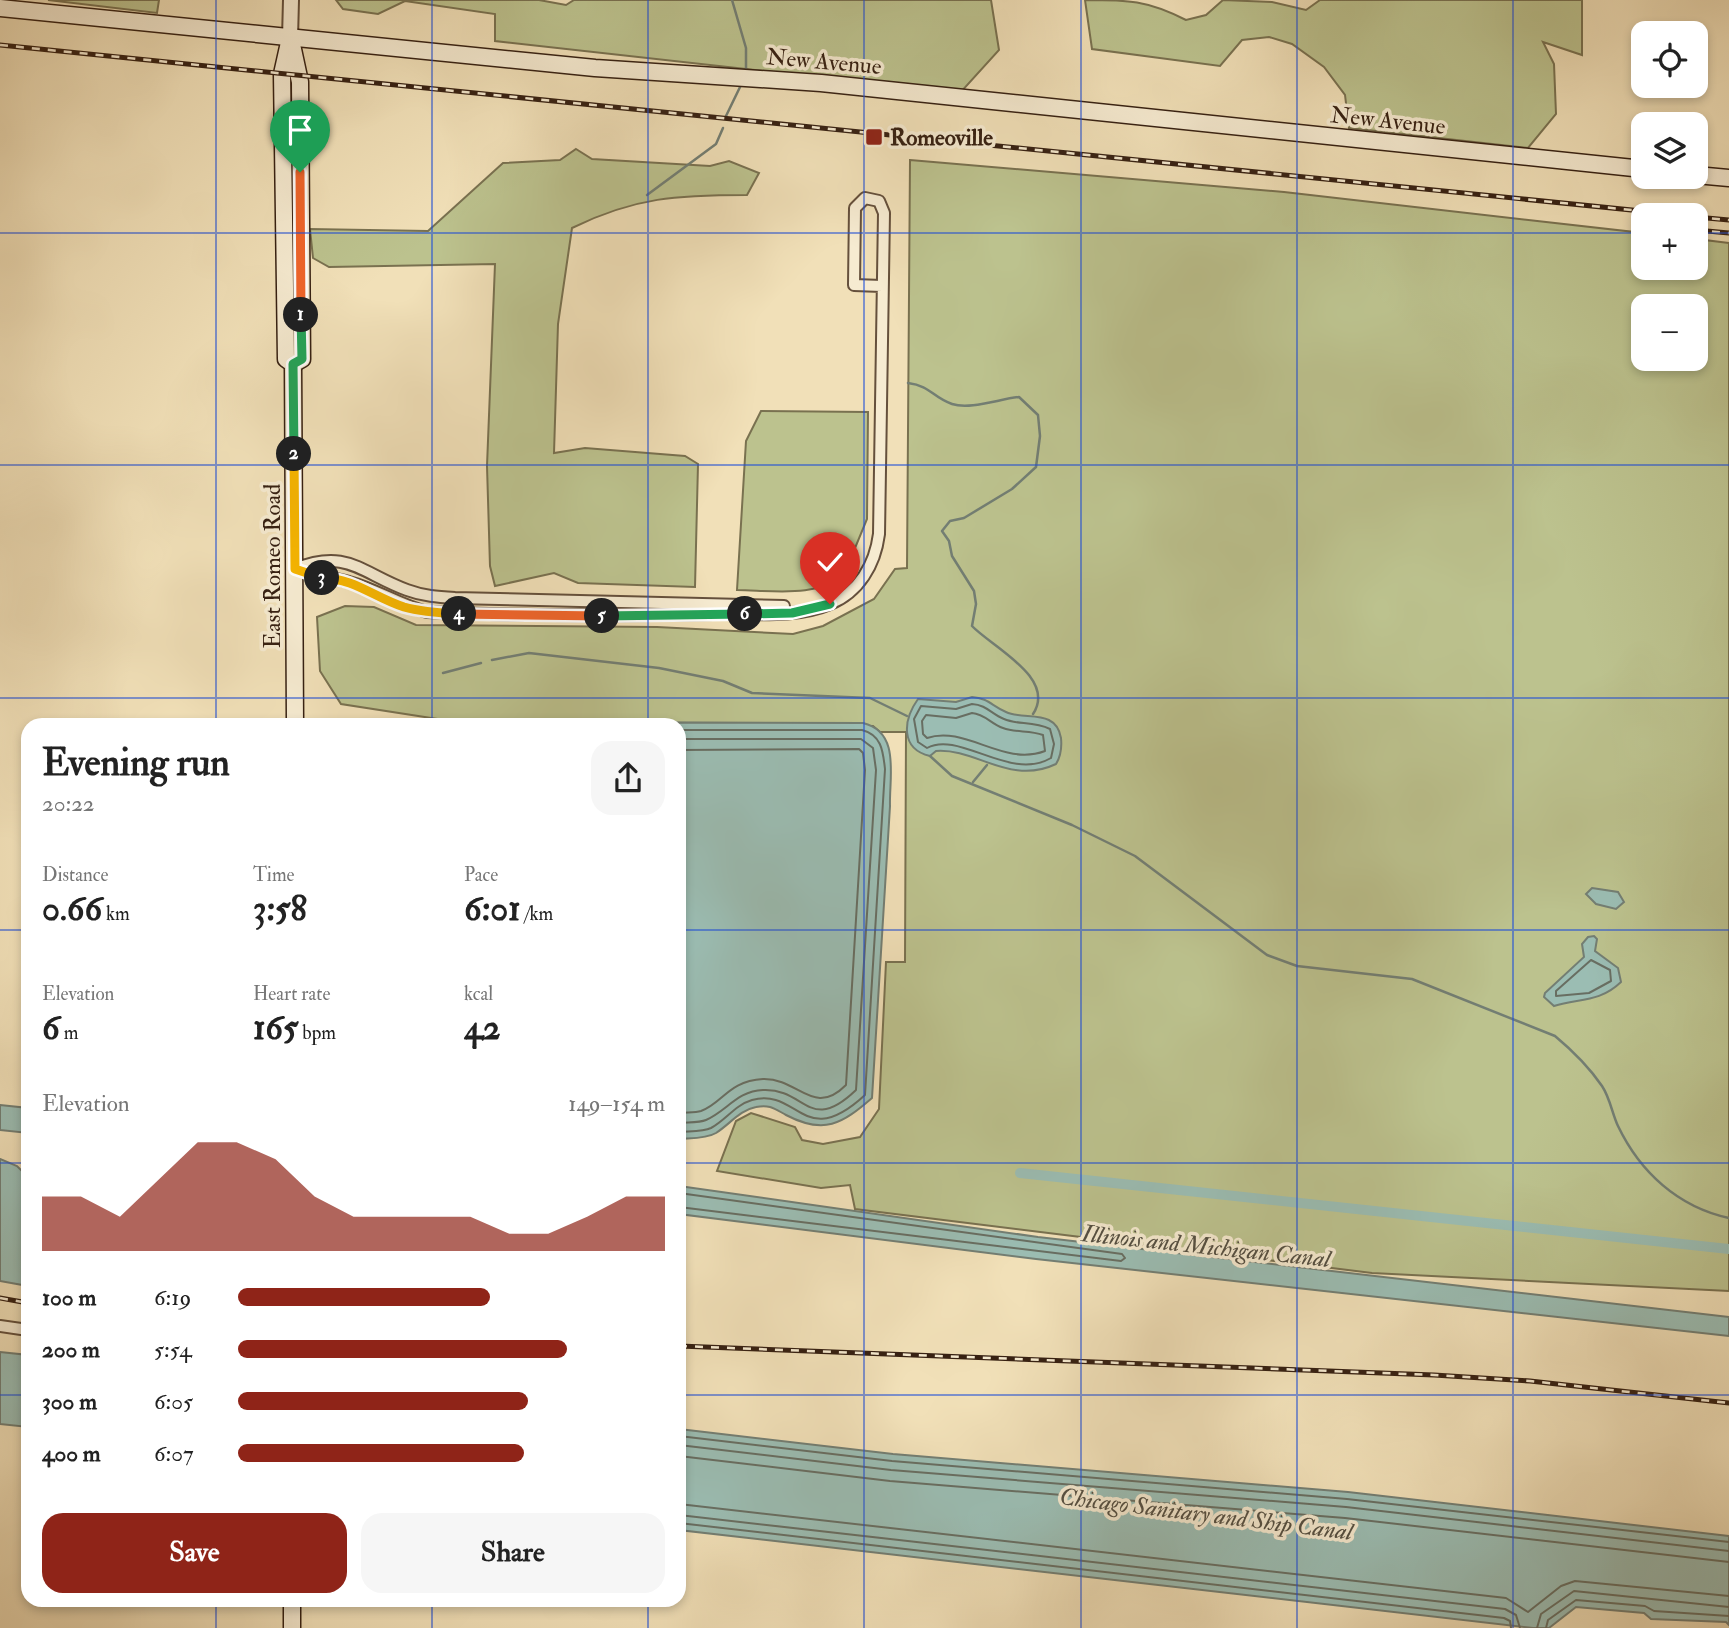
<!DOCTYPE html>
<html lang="en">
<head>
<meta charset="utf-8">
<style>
	:root { --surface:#fff; --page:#f6f6f6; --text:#222; --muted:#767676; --accent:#8f2418 }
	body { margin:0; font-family:"IM FELL Double Pica",serif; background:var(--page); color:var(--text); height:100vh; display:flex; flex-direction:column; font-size:26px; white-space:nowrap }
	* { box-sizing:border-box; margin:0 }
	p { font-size:23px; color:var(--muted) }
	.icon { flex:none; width:38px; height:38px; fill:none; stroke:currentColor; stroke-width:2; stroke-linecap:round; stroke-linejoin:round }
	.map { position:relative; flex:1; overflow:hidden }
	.panel { position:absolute; left:21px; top:718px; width:665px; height:889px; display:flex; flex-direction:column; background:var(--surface); border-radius:21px; box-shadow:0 4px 10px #0003 }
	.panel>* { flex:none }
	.fabs { position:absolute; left:1631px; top:21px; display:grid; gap:14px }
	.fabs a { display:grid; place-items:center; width:77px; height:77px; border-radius:14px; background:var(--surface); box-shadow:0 4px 10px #0003; font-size:35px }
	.pin { position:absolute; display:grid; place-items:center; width:60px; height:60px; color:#fff; margin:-72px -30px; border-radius:50% 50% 50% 0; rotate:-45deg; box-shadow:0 0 7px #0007 }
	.pin .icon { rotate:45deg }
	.km { position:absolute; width:35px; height:35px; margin:-18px; border-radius:50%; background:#222; color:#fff; font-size:19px; line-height:35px; text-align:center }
	.round { display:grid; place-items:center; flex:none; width:74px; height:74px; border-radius:21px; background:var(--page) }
	.head { display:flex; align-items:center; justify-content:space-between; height:119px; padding:0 21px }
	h1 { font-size:38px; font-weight:800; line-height:52px }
	.metrics { display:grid; grid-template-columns:repeat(3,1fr); gap:10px; height:119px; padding:7px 21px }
	.metrics div { display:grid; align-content:center }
	.metrics b { font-size:35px; font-weight:800 }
	.metrics small { font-size:19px; font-weight:400 }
	.metrics p { font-size:19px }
	.chart { height:196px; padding:14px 21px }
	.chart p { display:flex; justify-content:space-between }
	.chart svg { width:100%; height:126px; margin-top:7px; fill:var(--accent); opacity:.7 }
	.primary-button { display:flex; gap:14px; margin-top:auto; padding:14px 21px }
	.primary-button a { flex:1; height:80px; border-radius:21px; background:var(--accent); color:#fff; font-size:28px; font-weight:800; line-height:80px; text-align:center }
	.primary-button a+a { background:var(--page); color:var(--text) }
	ul { padding:0 21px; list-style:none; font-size:23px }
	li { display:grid; grid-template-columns:112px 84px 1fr; align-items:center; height:52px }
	li i { height:18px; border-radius:9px; background:var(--accent) }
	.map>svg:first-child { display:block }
	.green { fill:#bcc28e; stroke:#797150; stroke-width:2; fill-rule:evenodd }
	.water { fill:#9bbdb3; stroke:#737e73; stroke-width:2 }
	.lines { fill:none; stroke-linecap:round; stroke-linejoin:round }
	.shore { stroke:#686e62; stroke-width:2 }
	.stream { stroke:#737e73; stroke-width:2.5 }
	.canal { stroke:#9bbdb3; stroke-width:10 }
	.minor-casing { stroke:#65503c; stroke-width:14 }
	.tertiary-casing { stroke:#65503c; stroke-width:18 }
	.secondary-casing { stroke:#362012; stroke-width:19 }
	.minor { stroke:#f6ebd1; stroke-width:10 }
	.tertiary { stroke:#f6ebd1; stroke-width:14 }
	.secondary { stroke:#f6ebd1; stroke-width:16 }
	.rail-casing { stroke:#362012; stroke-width:5 }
	.rail { stroke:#f6ebd1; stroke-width:2.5; stroke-dasharray:8; stroke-linecap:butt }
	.split-1-casing { stroke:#fff; stroke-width:14 }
	.split-2-casing { stroke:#fff; stroke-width:14 }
	.split-3-casing { stroke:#fff; stroke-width:14 }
	.split-4-casing { stroke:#fff; stroke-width:14 }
	.split-5-casing { stroke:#fff; stroke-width:14 }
	.split-6-casing { stroke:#fff; stroke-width:14 }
	.split-7-casing { stroke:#fff; stroke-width:14 }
	.split-1 { stroke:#f0652b; stroke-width:9 }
	.split-2 { stroke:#22a559; stroke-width:9 }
	.split-3 { stroke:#f5b400; stroke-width:9 }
	.split-4 { stroke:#f5b400; stroke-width:9 }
	.split-5 { stroke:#f0652b; stroke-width:9 }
	.split-6 { stroke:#22a559; stroke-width:9 }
	.split-7 { stroke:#22a559; stroke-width:9 }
	.grid { fill:none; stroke:#1d4ed8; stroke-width:2; stroke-opacity:0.55 }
	.poi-dot { fill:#8f2418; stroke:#f6ebd1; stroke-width:2.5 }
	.labels { text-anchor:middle; stroke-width:7; stroke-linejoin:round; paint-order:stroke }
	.street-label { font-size:23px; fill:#362012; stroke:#f6ebd1 }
	.poi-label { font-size:23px; font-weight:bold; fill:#362012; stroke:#f6ebd1; text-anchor:start }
	.water-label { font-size:24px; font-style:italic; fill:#544f42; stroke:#f6ebd1 }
</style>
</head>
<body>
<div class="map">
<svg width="1729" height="1628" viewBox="0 0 1729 1628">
	<rect width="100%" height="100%" fill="#f1e0b8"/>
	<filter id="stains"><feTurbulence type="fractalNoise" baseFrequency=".00286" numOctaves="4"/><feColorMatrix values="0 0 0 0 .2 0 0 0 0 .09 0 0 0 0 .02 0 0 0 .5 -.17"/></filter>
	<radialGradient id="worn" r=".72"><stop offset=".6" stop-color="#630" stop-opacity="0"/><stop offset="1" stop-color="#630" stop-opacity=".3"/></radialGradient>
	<g class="green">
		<path d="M48,0H159L157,13Z"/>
		<path d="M336,0H539L566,5L574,0H991L999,50L960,93L495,41V14L405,1L378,14L343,9Z"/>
		<path d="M1085,0C1128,0 1147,0 1186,20L1206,15L1223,0L1272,2L1306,10L1320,0H1582V55L1543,42L1554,64L1556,114L1528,148L1349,128L1345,95L1324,67L1292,44L1269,37L1242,40L1220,66L1092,49Z"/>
		<path d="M576,149L592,159L710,166L729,161L759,173L747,195C678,195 635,197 572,228L558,324L554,453L585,448L685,456L698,464L695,587L578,583L554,573L495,586L490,566L487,466L495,264L329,267L313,258L310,229L428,231L503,163L560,160Z"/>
		<path d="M910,160L1284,192L1643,233V268H1696V239L1729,243V1291L1372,1273L855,1209L850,1185L821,1188L717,1171L736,1121L751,1113L795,1127L802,1140L823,1144L860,1137L879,1109L886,962H905L906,732H880L873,726L582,722L401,724L444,720L341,704L320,671L317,617L345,606L374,607L416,625L657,627L793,634L823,626L874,599L895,569L907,568ZM1643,306H1696V359H1643Z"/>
		<path d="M761,411L868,412L867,519L855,548L851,573C815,598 778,591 737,590L746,441Z"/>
	</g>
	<g class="water">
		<path d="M972,697C988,698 992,706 1006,712C1025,721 1056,708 1061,738C1062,748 1061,756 1056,764C1010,786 976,748 936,751L930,756C900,749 903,720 918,699L956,702Z"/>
		<path d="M582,722L863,723C901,732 889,777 890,806L872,1098C842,1124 824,1135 786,1115C775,1109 770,1104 756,1107C740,1110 730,1124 716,1133C706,1139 690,1138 679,1139V724H494Z"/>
		<path d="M1592,888L1618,892L1624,902L1616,909L1596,904L1586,894Z"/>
		<path d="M1594,936L1597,939L1595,951L1618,968L1621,982C1599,1003 1579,998 1554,1006L1544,997L1545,993L1584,957L1582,944L1588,937Z"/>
		<path d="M0,1105L28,1108V1133L0,1130Z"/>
		<path d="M0,1159L17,1166L28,1177V1286L0,1281Z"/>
		<path d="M679,1186L1038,1237L1729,1317V1336L1036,1259L679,1214Z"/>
		<path d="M0,1352L28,1355V1427L0,1424Z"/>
		<path d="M679,1429L893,1454L1348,1492L1729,1536V1625L1726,1622L1651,1619L1644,1613L1576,1607L1549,1628H1533L679,1530Z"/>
	</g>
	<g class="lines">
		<g class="shore">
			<path d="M972,704C987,705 991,714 1004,719C1017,725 1033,721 1050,729L1054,744L1051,758C1010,782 959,730 927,748L918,742L914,719L921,706L956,709Z"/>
			<path d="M972,713C985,714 991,724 1003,728C1016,733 1029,730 1043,735L1045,751C1003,767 966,725 927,738L923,734L922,721L926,715L956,718Z"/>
			<path d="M679,730H862C882,735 883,752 885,769L865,1095C803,1152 799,1087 752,1100C735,1105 726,1120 711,1128C703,1132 689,1131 679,1132"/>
			<path d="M679,739H861L873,748L876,770L856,1090C809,1135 806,1088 763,1090C737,1091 727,1111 706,1120C699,1123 687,1122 679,1123"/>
			<path d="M679,750L859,749L863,753L865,770L846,1085C813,1118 799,1078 763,1079C728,1081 723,1103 701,1111C695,1113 686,1112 679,1113"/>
			<path d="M1591,960L1610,970L1611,981L1589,993L1556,996V991Z"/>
			<path d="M679,1193L1122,1254L1125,1258L1121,1261L679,1207"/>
			<path d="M679,1436L892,1461L1347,1499L1729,1542"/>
			<path d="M679,1445L891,1470L1346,1507L1729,1551"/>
			<path d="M679,1456L890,1481L1345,1518L1729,1562"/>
			<path d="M679,1504L1506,1598L1528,1612L1561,1586L1575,1581L1729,1596"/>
			<path d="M679,1515L1505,1609L1516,1615L1520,1628"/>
			<path d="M679,1523L1504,1618L1510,1621L1511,1628"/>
			<path d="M1537,1628L1541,1614L1574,1591L1729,1607"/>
			<path d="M1546,1628L1548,1620L1576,1600L1645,1606L1654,1611L1729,1616"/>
		</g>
		<g class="stream">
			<path d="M732,0L746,48V70"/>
			<path d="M726,116L741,85"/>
			<path d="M647,195L716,144L723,128"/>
			<path d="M908,383C931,386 932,397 952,404C970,410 999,399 1019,397L1038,415L1040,436L1036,467L1012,489L964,518L950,521L942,531L949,541L952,556L974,591L976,604L972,626C992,647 1057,678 1033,714"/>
			<path d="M492,660L529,653L659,668L723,681L752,693L870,698L907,716"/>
			<path d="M443,673L481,663"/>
			<path d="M930,756L952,776L1072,825L1135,856L1267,955L1297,966L1412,979L1555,1036C1573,1051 1589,1067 1602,1086C1610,1098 1612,1113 1618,1126C1640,1172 1678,1207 1729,1218"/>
			<path d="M973,782L987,765"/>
		</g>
		<path class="canal" d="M1020,1173L1729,1249"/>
		<defs>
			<g id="minor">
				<path d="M295,569C316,577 329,576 349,582C376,589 399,605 427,612C522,616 618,616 714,614C751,613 795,619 830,604C859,592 875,565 879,534L884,213L879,201L865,198L855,208L854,285L882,286"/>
				<path d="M295,569C347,548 361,573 407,590C423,596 438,597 455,598L784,606"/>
				<path d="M0,1326L28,1330"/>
			</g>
			<path id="tertiary" d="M290,38L291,0"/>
			<g id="secondary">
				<path d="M0,8L595,68L821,83L1643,169"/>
				<path d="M290,38L282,74L286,359L293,364L295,724"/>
				<path d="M291,40L300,82L302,359L293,364"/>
				<path d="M1696,175L1729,178"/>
				<path d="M292,1628V1600"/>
			</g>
		</defs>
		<use href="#minor" class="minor-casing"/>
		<use href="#tertiary" class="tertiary-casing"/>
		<use href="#secondary" class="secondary-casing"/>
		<use href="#minor" class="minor"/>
		<use href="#tertiary" class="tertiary"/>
		<use href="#secondary" class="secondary"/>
		<defs>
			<g id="rail">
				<path d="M0,45L1681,215"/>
				<path d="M1696,217L1729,220"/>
				<path d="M1696,230L1729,233"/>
				<path d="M0,1298L28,1303"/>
				<path d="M679,1346L1434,1375L1530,1381L1729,1403"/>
			</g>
		</defs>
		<use href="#rail" class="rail-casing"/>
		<use href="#rail" class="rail"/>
	</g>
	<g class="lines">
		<defs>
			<path id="split-1" d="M300,172L301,315"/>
			<path id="split-2" d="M294,454L293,364L302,359L301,315"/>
			<path id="split-3" d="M294,454L295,569L322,578"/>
			<path id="split-4" d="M322,578C354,578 375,598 404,607C422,612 440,613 459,614"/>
			<path id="split-5" d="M459,614L602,616"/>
			<path id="split-6" d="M602,616L745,614"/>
			<path id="split-7" d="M745,614L792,613L830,604"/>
		</defs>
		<use href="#split-1" class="split-1-casing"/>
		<use href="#split-2" class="split-2-casing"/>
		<use href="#split-3" class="split-3-casing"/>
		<use href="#split-4" class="split-4-casing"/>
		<use href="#split-5" class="split-5-casing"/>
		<use href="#split-6" class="split-6-casing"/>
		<use href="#split-7" class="split-7-casing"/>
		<use href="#split-1" class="split-1"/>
		<use href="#split-2" class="split-2"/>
		<use href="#split-3" class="split-3"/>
		<use href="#split-4" class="split-4"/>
		<use href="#split-5" class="split-5"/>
		<use href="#split-6" class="split-6"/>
		<use href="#split-7" class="split-7"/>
	</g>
	<path class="grid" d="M216,0V724M432,0V724M648,0V724M864,0V1628M1081,0V1628M1297,0V1628M1513,0V1628M0,233H1643M1696,233H1729M0,465H1729M0,698H1729M0,930H28M679,930H1729M0,1163H28M679,1163H1729M0,1395H28M679,1395H1729M216,1600V1628M432,1600V1628M648,1600V1628"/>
	<rect class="poi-dot" x="865" y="128" width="18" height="18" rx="3.5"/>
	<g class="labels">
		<g class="street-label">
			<text transform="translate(824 61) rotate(5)" y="8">New Avenue</text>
			<text transform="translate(1388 120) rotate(6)" y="8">New Avenue</text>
			<text transform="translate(272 566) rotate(-90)" y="8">East Romeo Road</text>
		</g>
		<g class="poi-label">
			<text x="890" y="145">Romeoville</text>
		</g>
		<g class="water-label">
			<text transform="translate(1206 1246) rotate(6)" y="8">Illinois and Michigan Canal</text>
			<text transform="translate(1206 1514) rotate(7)" y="8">Chicago Sanitary and Ship Canal</text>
		</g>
	</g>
	<rect width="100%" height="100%" filter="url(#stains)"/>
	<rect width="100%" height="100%" fill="url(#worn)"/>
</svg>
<div class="fabs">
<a><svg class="icon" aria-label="locate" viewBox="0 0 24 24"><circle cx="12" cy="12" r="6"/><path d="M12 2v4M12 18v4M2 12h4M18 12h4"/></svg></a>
<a><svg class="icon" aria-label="layers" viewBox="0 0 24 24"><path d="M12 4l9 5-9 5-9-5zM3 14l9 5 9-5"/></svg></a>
<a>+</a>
<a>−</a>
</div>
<div class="pin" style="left:300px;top:172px;background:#1e9e55"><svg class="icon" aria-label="arrive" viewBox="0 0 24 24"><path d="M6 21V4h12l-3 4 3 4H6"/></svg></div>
<div class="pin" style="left:830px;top:604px;background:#d93025"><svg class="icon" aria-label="check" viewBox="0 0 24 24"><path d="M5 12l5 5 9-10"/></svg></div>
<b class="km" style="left:301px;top:315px">1</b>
<b class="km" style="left:294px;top:454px">2</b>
<b class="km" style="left:322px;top:578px">3</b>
<b class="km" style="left:459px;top:614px">4</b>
<b class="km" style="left:602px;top:616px">5</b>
<b class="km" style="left:745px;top:614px">6</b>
<section class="panel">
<div class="head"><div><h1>Evening run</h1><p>20:22</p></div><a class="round"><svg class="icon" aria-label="share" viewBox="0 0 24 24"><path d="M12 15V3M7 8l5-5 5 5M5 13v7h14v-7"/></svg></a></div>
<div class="metrics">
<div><p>Distance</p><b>0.66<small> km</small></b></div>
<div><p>Time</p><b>3:58</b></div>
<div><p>Pace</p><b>6:01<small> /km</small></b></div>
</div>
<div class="metrics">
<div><p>Elevation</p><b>6<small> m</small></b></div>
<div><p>Heart rate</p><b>165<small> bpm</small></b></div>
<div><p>kcal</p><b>42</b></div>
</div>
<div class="chart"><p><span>Elevation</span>149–154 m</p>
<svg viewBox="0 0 160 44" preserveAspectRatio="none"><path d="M0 44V25L10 25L20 32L30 19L40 6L50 6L60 12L70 25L80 32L90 32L100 32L110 32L120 38L130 38L140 32L150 25L160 25V44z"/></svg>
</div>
<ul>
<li><b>100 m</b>6:19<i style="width:59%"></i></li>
<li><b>200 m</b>5:54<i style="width:77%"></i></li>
<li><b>300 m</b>6:05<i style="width:68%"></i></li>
<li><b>400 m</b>6:07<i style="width:67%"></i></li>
</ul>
<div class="primary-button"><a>Save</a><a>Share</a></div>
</section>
</div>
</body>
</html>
